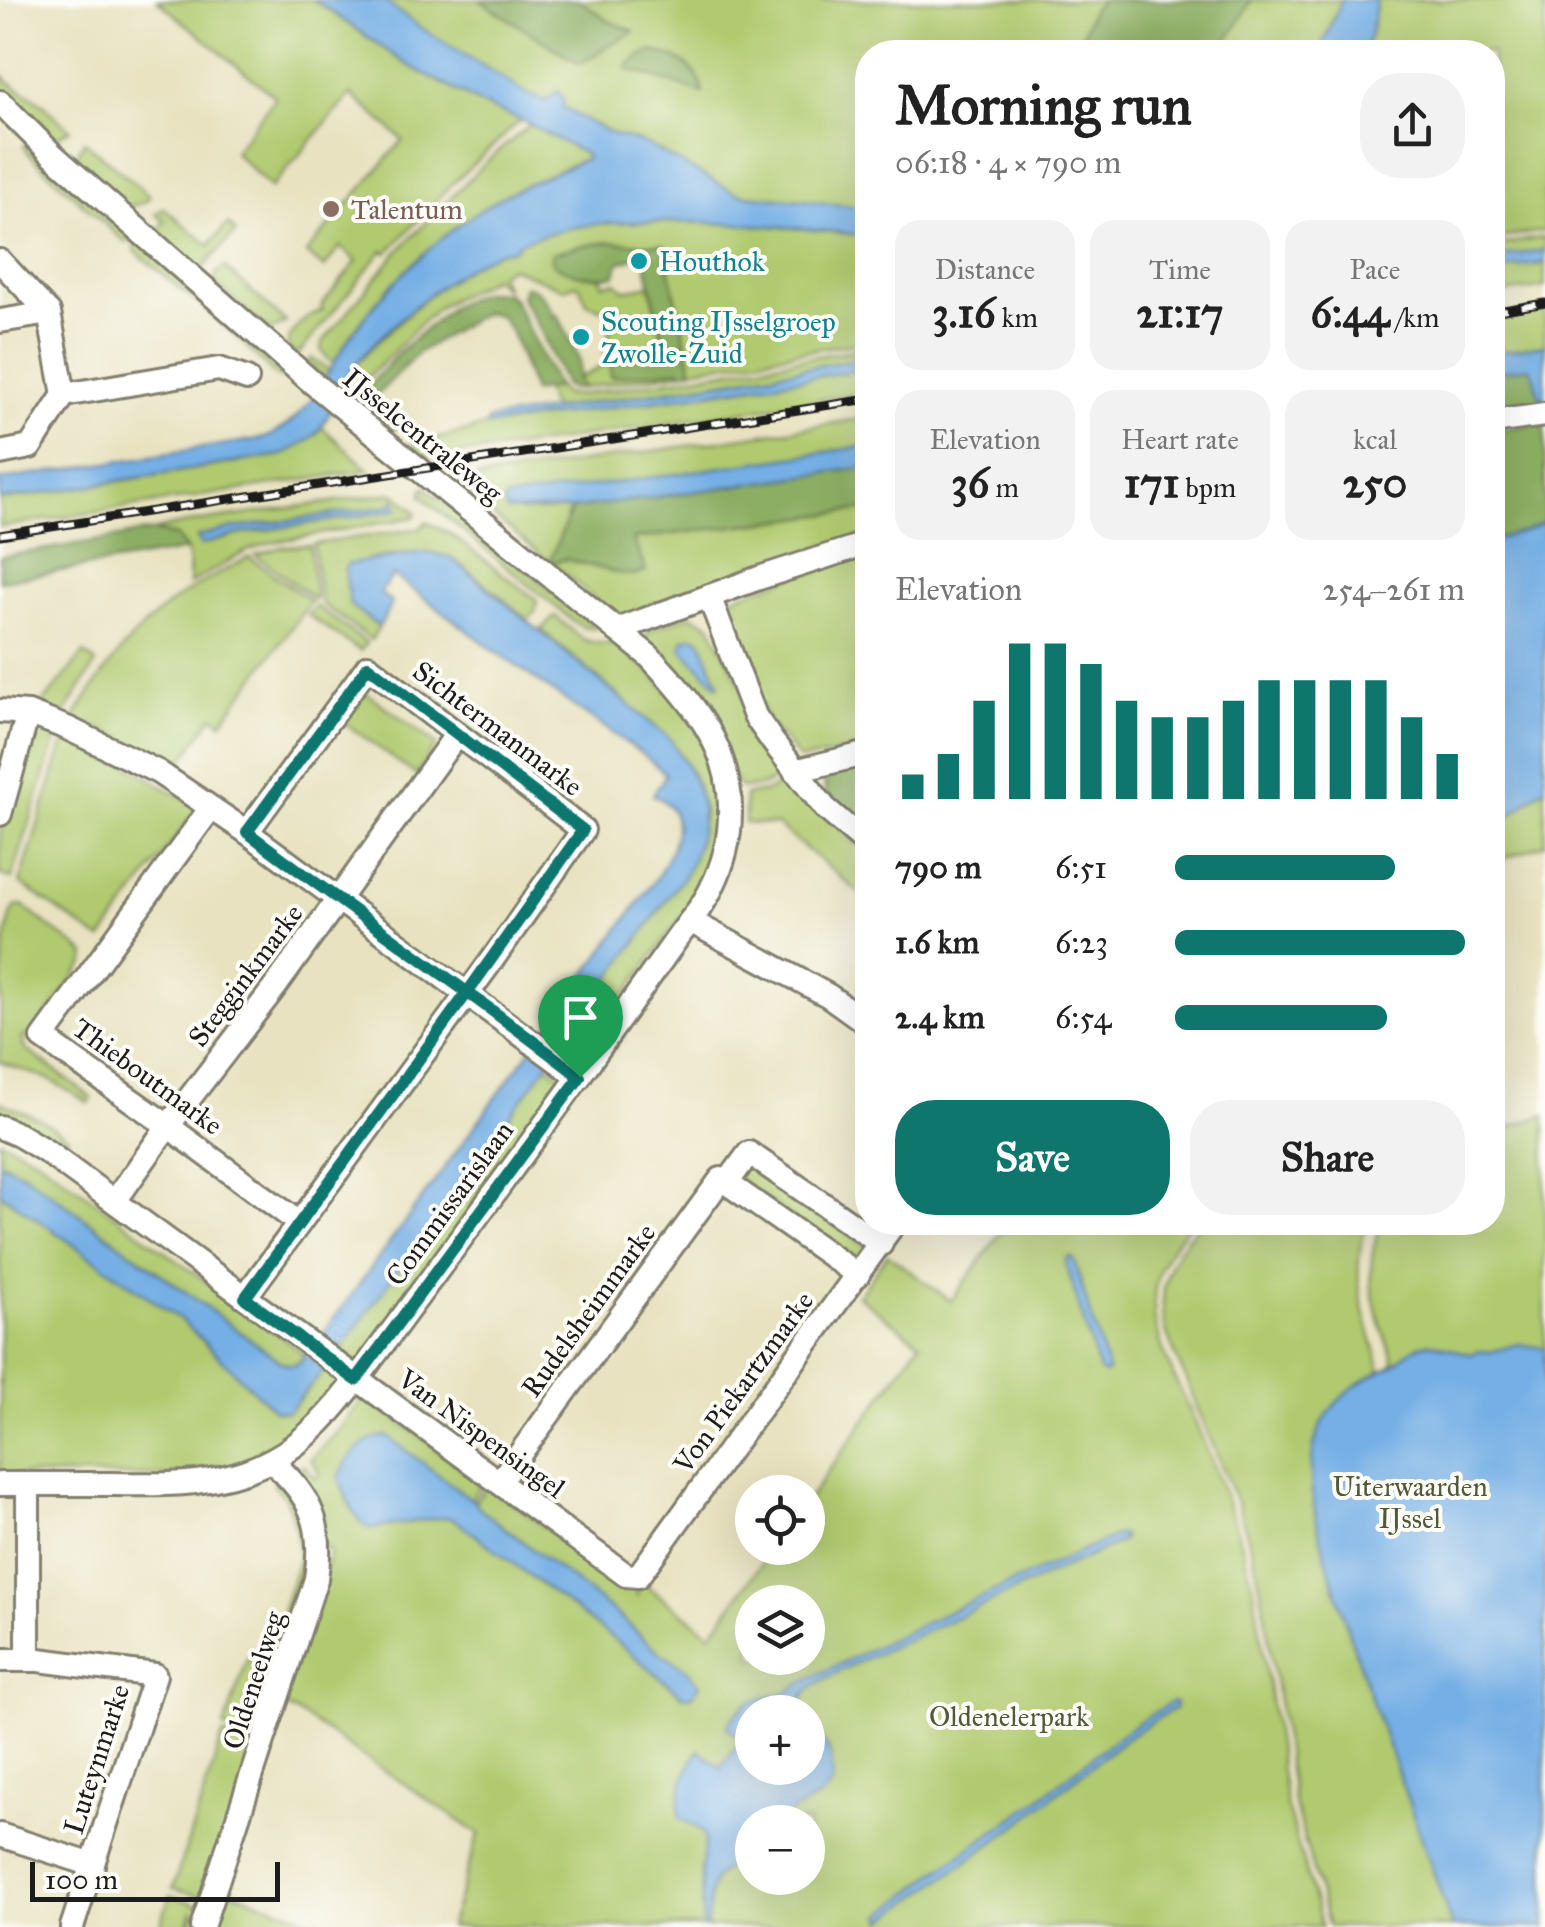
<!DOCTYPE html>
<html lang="en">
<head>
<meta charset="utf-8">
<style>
	:root { --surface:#fff; --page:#f2f2f2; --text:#222; --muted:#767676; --accent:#0f766e }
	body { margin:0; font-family:"IM FELL Great Primer",serif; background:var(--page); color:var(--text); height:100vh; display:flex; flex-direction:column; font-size:38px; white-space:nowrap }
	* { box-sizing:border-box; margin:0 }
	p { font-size:32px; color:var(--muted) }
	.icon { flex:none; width:55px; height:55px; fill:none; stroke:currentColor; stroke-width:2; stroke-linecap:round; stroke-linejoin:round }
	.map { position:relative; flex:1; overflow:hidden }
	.side { position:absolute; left:855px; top:40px; width:650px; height:1195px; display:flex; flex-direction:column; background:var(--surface); border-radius:40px; box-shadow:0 10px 40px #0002 }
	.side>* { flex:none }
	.controls { position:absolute; left:735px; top:1475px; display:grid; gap:20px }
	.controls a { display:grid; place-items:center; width:90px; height:90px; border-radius:50%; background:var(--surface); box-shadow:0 10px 40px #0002; font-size:50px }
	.scale { position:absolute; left:30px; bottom:25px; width:250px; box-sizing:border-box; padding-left:10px; border:5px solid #1c1c1c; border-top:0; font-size:28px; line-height:35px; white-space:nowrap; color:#1c1c1c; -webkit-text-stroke:8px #fdfcf7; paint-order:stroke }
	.pin { position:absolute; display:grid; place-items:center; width:85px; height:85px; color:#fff; margin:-102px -42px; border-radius:50% 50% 50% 0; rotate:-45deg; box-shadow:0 0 10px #0007 }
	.pin .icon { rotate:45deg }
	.round { display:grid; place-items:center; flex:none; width:105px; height:105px; border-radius:40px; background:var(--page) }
	.headline { display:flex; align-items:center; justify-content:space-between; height:170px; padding:0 40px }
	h1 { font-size:55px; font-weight:800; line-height:75px }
	.metrics { display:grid; grid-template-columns:repeat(3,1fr); gap:15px; height:170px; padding:10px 40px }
	.metrics div { display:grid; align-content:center; border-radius:25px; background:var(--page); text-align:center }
	.metrics b { font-size:42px; font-weight:800 }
	.metrics small { font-size:28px; font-weight:400 }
	.metrics p { font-size:28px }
	.chart { height:280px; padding:20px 40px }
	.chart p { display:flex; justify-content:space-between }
	.chart svg { width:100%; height:180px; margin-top:10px; stroke:var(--accent); stroke-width:6 }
	.button { display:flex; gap:20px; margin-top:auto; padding:20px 40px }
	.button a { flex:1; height:115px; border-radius:40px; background:var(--accent); color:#fff; font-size:40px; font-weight:800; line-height:115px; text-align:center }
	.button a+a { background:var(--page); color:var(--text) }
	ul { padding:0 40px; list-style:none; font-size:32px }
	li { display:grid; grid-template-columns:160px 120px 1fr; align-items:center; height:75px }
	li i { height:25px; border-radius:12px; background:var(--accent) }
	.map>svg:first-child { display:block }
	.green { fill:#b1ca70; stroke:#667346; stroke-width:2.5; fill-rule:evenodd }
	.forest { fill:#8cae62; stroke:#54653f; stroke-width:2.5 }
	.water { fill:#75afe5; stroke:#486680; stroke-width:2.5 }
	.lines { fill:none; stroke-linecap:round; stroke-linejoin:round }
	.minor-casing { stroke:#827f6e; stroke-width:28 }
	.minor { stroke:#fff; stroke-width:22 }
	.rail-casing { stroke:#1c1c1c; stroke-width:9 }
	.rail { stroke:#fdfcf7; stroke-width:5; stroke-dasharray:15; stroke-linecap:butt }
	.route-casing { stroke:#fff; stroke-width:20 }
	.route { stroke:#0f766e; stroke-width:12 }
	.education-dot { fill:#8d6e63; stroke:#fdfcf7; stroke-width:4 }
	.culture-dot { fill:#0f9aa8; stroke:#fdfcf7; stroke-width:4 }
	.labels { text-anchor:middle; stroke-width:8; stroke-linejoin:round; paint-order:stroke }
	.education-label { font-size:28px; fill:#785e54; stroke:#fdfcf7; text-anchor:start }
	.culture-label { font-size:28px; fill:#0d838f; stroke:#fdfcf7; text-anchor:start }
	.street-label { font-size:28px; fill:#1c1c1c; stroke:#fdfcf7 }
	.park-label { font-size:28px; fill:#505939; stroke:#fdfcf7 }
</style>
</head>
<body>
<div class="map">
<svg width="1545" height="1927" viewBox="0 0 1545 1927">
	<rect width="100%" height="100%" fill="#fdfcf7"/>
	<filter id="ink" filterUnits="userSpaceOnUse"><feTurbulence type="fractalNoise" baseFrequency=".01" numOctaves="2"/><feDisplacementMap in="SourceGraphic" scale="20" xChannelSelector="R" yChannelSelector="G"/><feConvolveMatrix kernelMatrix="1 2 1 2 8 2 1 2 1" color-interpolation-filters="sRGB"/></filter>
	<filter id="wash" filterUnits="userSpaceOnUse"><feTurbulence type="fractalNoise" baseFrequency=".0048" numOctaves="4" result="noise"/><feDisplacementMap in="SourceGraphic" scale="40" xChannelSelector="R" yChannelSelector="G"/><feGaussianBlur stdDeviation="2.25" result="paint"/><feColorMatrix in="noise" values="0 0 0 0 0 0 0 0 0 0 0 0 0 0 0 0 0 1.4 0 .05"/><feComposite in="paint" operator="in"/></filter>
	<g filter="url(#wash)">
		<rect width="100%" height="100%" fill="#e8e2c0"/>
		<g class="green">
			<path d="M157,0H314L408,65L483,105L521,120L453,183L387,253L383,250L298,355L287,346C291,328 307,316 323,310L321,306L357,261L340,247L324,268L306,253L403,140L351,94L271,188L234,152L275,97Z"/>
			<path d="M383,0H1342L1319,52H868L867,208L801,200L744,195L734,192L645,144L609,133L563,108L528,94L420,27Z"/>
			<path d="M1377,0H1545V231L1493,239L1492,52H1363L1371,31Z"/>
			<path d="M0,72L9,82L46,106L49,111L70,129L54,139L36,121L33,124L0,90Z"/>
			<path d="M530,125L587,155L584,159C556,172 526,183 499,199C444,231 365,299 340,358L353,367C383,335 467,252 510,250L516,247L517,243C536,237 556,230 576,227C604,222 632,222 660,222C730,222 799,227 867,236V341L692,369L664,246L609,242L580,246L553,253L559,268L601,278L603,284L616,282L625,290L650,285L665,348L610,363L681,369V372L583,388L577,379L609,363L604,347L616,314L587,303L579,285L575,284L564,289L510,267L499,274L506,289L493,277C476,290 458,293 439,307C412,329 391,357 366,378L355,379L328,359L321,350L322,343L399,250L485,163Z"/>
			<path d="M84,141L150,196L145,202L126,208L73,162Z"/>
			<path d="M27,142L134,238L131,242H125L35,160L23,147Z"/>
			<path d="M164,208L209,245L228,224L236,232L199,272L165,243L166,239L157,231L165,222L156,214Z"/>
			<path d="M1545,237V250L1493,258V246Z"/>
			<path d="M138,241L285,374L280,377L275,375L223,324L136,252L134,246Z"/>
			<path d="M1545,263V287L1493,295L1492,271Z"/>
			<path d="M224,267L286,322L271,331L215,284L216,273Z"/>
			<path d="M1545,310V345L1493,353V319Z"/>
			<path d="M867,348V358L551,409L545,389L557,387L565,395H578Z"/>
			<path d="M311,358L355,388L365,390L369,399L367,404L400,428C377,429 327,380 308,363Z"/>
			<path d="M867,369V392L505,449L423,458L408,446L486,426Z"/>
			<path d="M867,418V446L506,499L519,512L572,509L567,516L565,559L622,574L633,539L867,509V534L625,616L612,613L452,482Z"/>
			<path d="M322,427L369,470L0,527V500L282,455L312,437Z"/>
			<path d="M425,487L596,628H585L573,621L433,506L421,495Z"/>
			<path d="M392,493H395L417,513L414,517L269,543L247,551L189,584C191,563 189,552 176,536L153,531L181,524ZM395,499L397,510L240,534L201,545L235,528L392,506Z"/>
			<path d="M426,522L449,533L537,600L535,612L528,620C505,601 478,575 453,560C428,544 370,557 345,569L350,605L379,627L371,640L321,603L313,544L416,529L421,528Z"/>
			<path d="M309,545L316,598L315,599L255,555L281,547Z"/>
			<path d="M867,551V749L800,760L767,720L724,609L727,599Z"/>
			<path d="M249,557L311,601L222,722L213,716L177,768L109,733L76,720L75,717C102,672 132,631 175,600C198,583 225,571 249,557Z"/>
			<path d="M316,606L366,643L360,651L308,615Z"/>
			<path d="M690,615L710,624L781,767L779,777C767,785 754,790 740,787L647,640V631Z"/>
			<path d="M555,616C582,637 578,645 616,643L647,669L688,713L718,770L720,836L701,888L578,1062L558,1048L687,872L704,814L697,786L687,764L670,739L541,630Z"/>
			<path d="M84,653L96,663L64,715L39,708Z"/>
			<path d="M364,691L437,745L416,775L342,721Z"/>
			<path d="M32,723L57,736L12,879L0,875V833Z"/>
			<path d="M65,739L94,745L194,805V812L101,940L20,883Z"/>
			<path d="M785,781L795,784L867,854V899L777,825L745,823V795L766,792Z"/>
			<path d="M1545,787V844L1493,862L1492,826L1506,819Z"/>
			<path d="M22,906L86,954L85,962L30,1039L25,1035L21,1039L26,1044L23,1047L92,1098L89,1103L48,1079L0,1062C0,1025 0,933 15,907Z"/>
			<path d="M546,1064L564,1077L358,1367L338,1353Z"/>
			<path d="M0,1102L42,1120L68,1137L61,1148L41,1134L0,1115Z"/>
			<path d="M1545,1115V1927H1329L1294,1803L1261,1590L1253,1554L1237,1503L1166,1332C1156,1288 1169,1253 1202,1223H1367C1347,1278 1366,1317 1381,1370L1388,1369L1393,1364V1358C1375,1308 1360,1277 1381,1225L1382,1222H1492L1493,1133Z"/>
			<path d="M0,1140L38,1159L302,1352L303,1360L292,1365L281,1362L23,1173L0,1162Z"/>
			<path d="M746,1162L871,1250L851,1262L736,1177Z"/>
			<path d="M0,1193L181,1320L275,1411L288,1412L325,1369L337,1376L339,1389L306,1425L253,1460L186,1476L0,1475Z"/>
			<path d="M1008,1223H1191C1170,1247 1153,1271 1154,1305C1154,1345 1180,1386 1195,1422C1219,1477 1240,1532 1254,1591L1286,1804L1322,1927H449L479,1834L300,1714L281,1705L330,1554V1550L325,1549L294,1472L304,1465L315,1478L320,1474L311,1459L337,1432L365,1396L483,1482L471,1500L475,1501L487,1485L629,1588H636L637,1597L638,1587L642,1582L711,1634L773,1548H808V1500L920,1343L858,1296L887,1254L951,1301ZM752,1602H808V1658H752ZM752,1712H808V1768H752ZM752,1822H808V1878H752Z"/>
			<path d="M281,1479L289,1487L314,1546L281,1661L269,1655L299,1558L297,1532L292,1516L285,1497L273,1484Z"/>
			<path d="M247,1659L282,1673L259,1739L224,1728Z"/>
			<path d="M223,1735L257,1746L207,1898L173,1888Z"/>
			<path d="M222,1888L333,1927H208Z"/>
			<path d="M170,1895L204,1906L197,1927H189L194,1912L192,1910L186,1927H160Z"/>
		</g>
		<g class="forest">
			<path d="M479,0H579L609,21L634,31L580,64Z"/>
			<path d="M1103,0H1252L1229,38L1216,52H1075L1092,9Z"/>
			<path d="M652,51C677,56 699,66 703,93L627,69L628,65L640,56Z"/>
			<path d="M609,242L664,245L692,370L681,372L680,369L611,377L610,363L665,348L644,254L619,263L615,275C595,280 569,274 552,263V253L580,246Z"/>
			<path d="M525,286C540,287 548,303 554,316L558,315L579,360V378L577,379L583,388L572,389L565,385L540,329L523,300L521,295Z"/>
			<path d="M482,292L507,293L514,300L557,387L533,392L512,333L500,316L488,313L480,315L419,352L373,399H369L365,390L400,351L454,305Z"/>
			<path d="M1525,366L1531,368L1540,398L1545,402V407L1493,414L1492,372Z"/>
			<path d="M1545,423V522L1523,532L1493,540L1492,430Z"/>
			<path d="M867,467V509L633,539L646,571L636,575L622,574L565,559L548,564L572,509Z"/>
			<path d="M153,531L176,536L187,550L0,581V557Z"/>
			<path d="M867,757V837L825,793V782L831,769Z"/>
		</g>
		<g class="water">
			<path d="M314,0H383L420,27L528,94L545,101L558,91L563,98V108L609,133L645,144L734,192L744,195L801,200L867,208V236C799,227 730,222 661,222C632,222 605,222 577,227C556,230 537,237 517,243V247L510,250C473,251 375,336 353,368C339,387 333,411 320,429C311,441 296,448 282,455L0,500V480L265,438C313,417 324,373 352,334C366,315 381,296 397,280C427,249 463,219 500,198C527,183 557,172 585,159L586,155L521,120L483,105L408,65Z"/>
			<path d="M1342,0H1377L1371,31L1364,51L1319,52Z"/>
			<path d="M1545,250V263L1493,271V258Z"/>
			<path d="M1545,345V402C1534,395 1537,376 1529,367L1493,372V353Z"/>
			<path d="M867,358V369L486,426L488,420Z"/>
			<path d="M867,446V467L572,509L507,511L504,504L506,499L518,497Z"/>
			<path d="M395,499L398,510L240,534L201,545L197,537L235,528L391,506Z"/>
			<path d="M1545,522V787L1506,819L1493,826V540L1523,532Z"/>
			<path d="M425,552L450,557L670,739C703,789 713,815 687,872L338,1353L319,1339L658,876C673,849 692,811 653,795L666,774L645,756L502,656L393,575L380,593L392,603L379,627L350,605L345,569L348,564Z"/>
			<path d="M694,636L701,640L719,684L718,686L681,648L684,639Z"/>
			<path d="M0,1162L23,1173L281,1362C290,1366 296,1366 303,1360L302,1352L325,1369L288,1412L275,1411L181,1320L0,1193Z"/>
			<path d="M1069,1257L1072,1258L1075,1264L1108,1371L1105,1374L1099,1371L1066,1264V1260Z"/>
			<path d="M1431,1343L1471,1354L1477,1351L1490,1352L1518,1344L1545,1348V1927H1452C1416,1815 1370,1706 1337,1594C1324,1552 1305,1495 1313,1451C1320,1411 1350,1384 1386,1369C1405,1361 1402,1348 1431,1343Z"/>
			<path d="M387,1436L475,1502L483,1511L618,1615L660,1653L688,1670L700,1685L691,1696L682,1695L607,1634L455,1520L445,1517L370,1529C353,1520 346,1496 339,1478C346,1458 365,1437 387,1436Z"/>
			<path d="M1120,1534L1124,1537L1120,1542L846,1668C827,1679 799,1687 800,1712H752V1768H808V1725C830,1747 834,1753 832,1784L823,1795L795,1810L779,1822H752V1856C708,1871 711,1884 707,1927H703L701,1873L705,1838L701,1831L680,1818C678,1793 685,1770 699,1750L721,1767L742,1739L727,1727L736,1714L749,1702L788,1692L804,1681L950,1611Z"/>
			<path d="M1172,1702L1176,1703L1175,1708L1129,1736L1012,1829L884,1920L882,1915L932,1875L1030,1806L1128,1729Z"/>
		</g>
	</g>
	<g filter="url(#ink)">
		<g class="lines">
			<defs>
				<g id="minor">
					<path d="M0,102L53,155L314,384L649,656C692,702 732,747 730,813C730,838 723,865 712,887C704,905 690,921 678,937C656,968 634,999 612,1030C529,1148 442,1264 356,1380C333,1410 307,1441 273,1459C222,1487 164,1485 108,1484C72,1484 36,1484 0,1484"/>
					<path d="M0,261L49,313L64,395"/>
					<path d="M0,321L49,313"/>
					<path d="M64,395L219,369L247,379"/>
					<path d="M1492,422L1545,415"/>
					<path d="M0,453L30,447L64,395"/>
					<path d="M709,596L755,716L773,742L825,808L868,845"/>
					<path d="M617,630L759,578L868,543"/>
					<path d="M0,711L28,713L67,728L158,772L247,832L579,1077"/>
					<path d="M795,771L868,753"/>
					<path d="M210,809L43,1038L168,1126L299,1223"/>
					<path d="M0,814L28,713"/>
					<path d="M690,921L829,996L868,1024"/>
					<path d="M0,1127L19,1135L44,1150L626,1575L638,1576L895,1222"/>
					<path d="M727,1183L749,1153L881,1244"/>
					<path d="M727,1183L858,1275"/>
					<path d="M115,1201L168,1126L275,987L457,734"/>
					<path d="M245,1297L490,963L583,830L368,666L247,832"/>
					<path d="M500,1481L721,1179L727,1183"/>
					<path d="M0,1660H39L155,1675L72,1927"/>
					<path d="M28,1660V1484"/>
					<path d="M0,1835L93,1865"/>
					<path d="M202,1927L316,1579C324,1526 312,1496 271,1461"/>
				</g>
			</defs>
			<use href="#minor" class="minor-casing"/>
			<use href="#minor" class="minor"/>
			<defs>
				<g id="rail">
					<path d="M1492,312L1545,303"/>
					<path d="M0,535L868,399"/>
				</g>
			</defs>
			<use href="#rail" class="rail-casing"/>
			<use href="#rail" class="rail"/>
		</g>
	</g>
	<g class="lines" filter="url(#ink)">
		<defs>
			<path id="route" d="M580,1077C471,992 357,915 247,832L368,666L583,830L467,993L245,1298L356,1380L580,1077"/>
		</defs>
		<use href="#route" class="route-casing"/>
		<use href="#route" class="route"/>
	</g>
	<circle class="education-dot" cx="331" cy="209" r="10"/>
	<g class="culture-dot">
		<circle cx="639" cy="261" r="10"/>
		<circle cx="581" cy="337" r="10"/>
	</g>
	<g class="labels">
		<g class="education-label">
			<text x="351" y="219">Talentum</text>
		</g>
		<g class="culture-label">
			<text x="659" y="271">Houthok</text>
			<text x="601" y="331">Scouting IJsselgroep<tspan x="601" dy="32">Zwolle-Zuid</tspan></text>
		</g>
		<g class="street-label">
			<text transform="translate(423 435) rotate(39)" y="10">IJsselcentraleweg</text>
			<text transform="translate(498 728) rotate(37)" y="10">Sichtermanmarke</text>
			<text transform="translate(245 975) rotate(-53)" y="10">Stegginkmarke</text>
			<text transform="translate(148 1076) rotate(36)" y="10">Thieboutmarke</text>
			<text transform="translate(449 1203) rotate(-54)" y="10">Commissarislaan</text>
			<text transform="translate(588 1310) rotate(-54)" y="10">Rudelsheimmarke</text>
			<text transform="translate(743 1382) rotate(-54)" y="10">Von Piekartzmarke</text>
			<text transform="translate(482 1433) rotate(36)" y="10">Van Nispensingel</text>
			<text transform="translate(253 1680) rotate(-72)" y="10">Oldeneelweg</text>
			<text transform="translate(96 1759) rotate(-72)" y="10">Luteynmarke</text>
		</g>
		<g class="park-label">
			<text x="1410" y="1496">Uiterwaarden<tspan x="1410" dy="32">IJssel</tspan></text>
			<text x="1009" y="1726">Oldenelerpark</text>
		</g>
	</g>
</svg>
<div class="controls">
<a><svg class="icon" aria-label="locate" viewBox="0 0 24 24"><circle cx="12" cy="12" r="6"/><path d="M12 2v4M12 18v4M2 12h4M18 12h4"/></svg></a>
<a><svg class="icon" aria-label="layers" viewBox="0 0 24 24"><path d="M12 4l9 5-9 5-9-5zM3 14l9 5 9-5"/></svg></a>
<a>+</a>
<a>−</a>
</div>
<div class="scale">100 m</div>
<div class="pin" style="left:580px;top:1077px;background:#1e9e55"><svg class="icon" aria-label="arrive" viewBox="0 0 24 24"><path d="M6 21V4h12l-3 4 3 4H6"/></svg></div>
<section class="side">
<div class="headline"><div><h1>Morning run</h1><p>06:18 · 4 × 790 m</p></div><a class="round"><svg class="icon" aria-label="share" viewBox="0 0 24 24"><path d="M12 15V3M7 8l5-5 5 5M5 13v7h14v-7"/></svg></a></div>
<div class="metrics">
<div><p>Distance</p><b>3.16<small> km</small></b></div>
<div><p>Time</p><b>21:17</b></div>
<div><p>Pace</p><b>6:44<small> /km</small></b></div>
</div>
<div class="metrics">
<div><p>Elevation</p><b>36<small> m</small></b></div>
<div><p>Heart rate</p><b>171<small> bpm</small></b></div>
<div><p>kcal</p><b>250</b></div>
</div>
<div class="chart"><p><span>Elevation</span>254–261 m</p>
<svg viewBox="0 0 160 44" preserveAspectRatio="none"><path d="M5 44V38M15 44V33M25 44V20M35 44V6M45 44V6M55 44V11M65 44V20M75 44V24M85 44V24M95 44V20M105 44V15M115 44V15M125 44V15M135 44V15M145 44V24M155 44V33"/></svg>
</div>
<ul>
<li><b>790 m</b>6:51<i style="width:76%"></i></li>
<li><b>1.6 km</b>6:23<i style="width:100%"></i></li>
<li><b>2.4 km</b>6:54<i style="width:73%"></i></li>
</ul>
<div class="button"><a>Save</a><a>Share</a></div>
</section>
</div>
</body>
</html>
